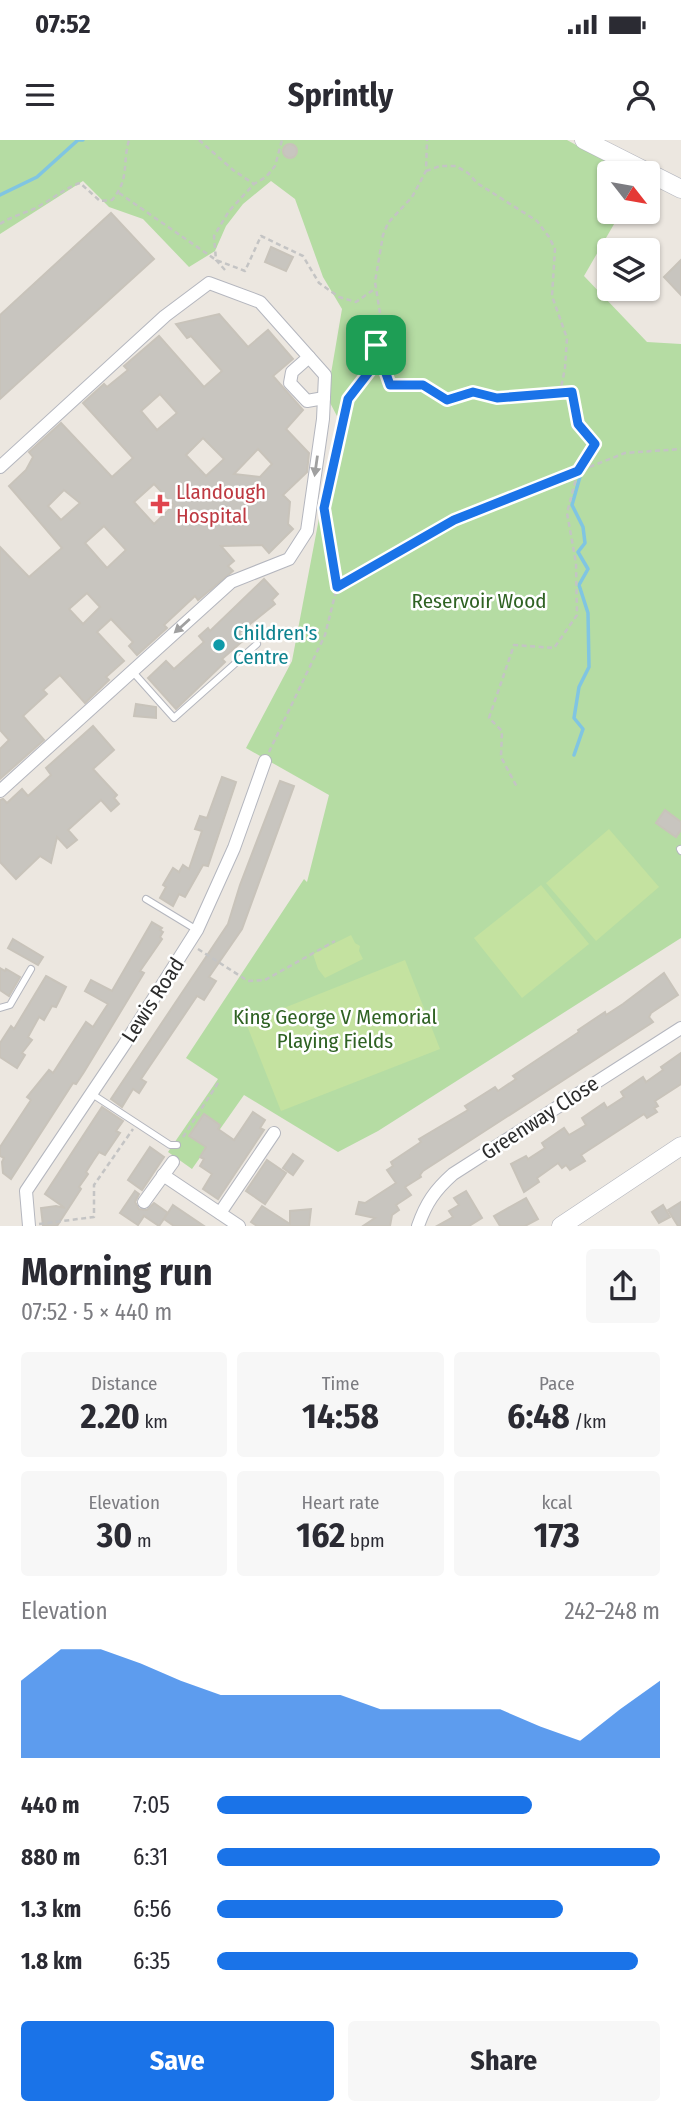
<!DOCTYPE html>
<html lang="en">
<head>
<meta charset="utf-8">
<style>
	:root { --surface:#fff; --page:#f7f7f7; --text:#2b2b33; --muted:#7c7c81; --accent:#1a73e8 }
	body { margin:0; font-family:"Fira Sans Condensed",sans-serif; background:var(--page); color:var(--text); height:100vh; display:flex; flex-direction:column; font-size:26px; white-space:nowrap }
	* { box-sizing:border-box; margin:0 }
	p { font-size:23px; color:var(--muted) }
	.icon { flex:none; width:38px; height:38px; fill:none; stroke:currentColor; stroke-width:2; stroke-linecap:round; stroke-linejoin:round }
	.map { position:relative; height:1086px; overflow:hidden }
	.details { display:flex; flex-direction:column; background:var(--surface); flex:1 }
	.details>* { flex:none }
	.needle { width:46px; rotate:121deg }
	.tools { position:absolute; left:597px; top:21px; display:grid; gap:14px }
	.tools a { display:grid; place-items:center; width:63px; height:63px; border-radius:7px; background:var(--surface); box-shadow:0 2px 5px #0004; font-size:35px }
	.pin { position:absolute; display:grid; place-items:center; width:60px; height:60px; color:#fff; margin:-30px; border-radius:14px; box-shadow:0 4px 10px #0006 }
	.round { display:grid; place-items:center; flex:none; width:74px; height:74px; border-radius:7px; background:var(--page) }
	.head { display:flex; align-items:center; justify-content:space-between; height:119px; padding:0 21px }
	h1 { font-size:38px; font-weight:700; line-height:52px }
	.stats { display:grid; grid-template-columns:repeat(3,1fr); gap:10px; height:119px; padding:7px 21px }
	.stats div { display:grid; align-content:center; border-radius:7px; background:var(--page); text-align:center }
	.stats b { font-size:35px; font-weight:700 }
	.stats small { font-size:19px; font-weight:400 }
	.stats p { font-size:19px }
	.chart { height:196px; padding:14px 21px }
	.chart p { display:flex; justify-content:space-between }
	.chart svg { width:100%; height:126px; margin-top:7px; fill:var(--accent); opacity:.7 }
	.button { display:flex; gap:14px; margin-top:auto; padding:14px 21px }
	.button a { flex:1; height:80px; border-radius:7px; background:var(--accent); color:#fff; font-size:28px; font-weight:700; line-height:80px; text-align:center }
	.button a+a { background:var(--page); color:var(--text) }
	ul { padding:0 21px; list-style:none; font-size:23px }
	li { display:grid; grid-template-columns:112px 84px 1fr; align-items:center; height:52px }
	li i { height:18px; border-radius:9px; background:var(--accent) }
	.status { display:flex; justify-content:space-between; align-items:center; height:49px; padding:0 35px; background:var(--surface); direction:ltr }
	.status svg { height:19px; fill:currentColor }
	header { display:flex; justify-content:space-between; align-items:center; height:91px; padding:0 21px; background:var(--surface); font-size:32px; font-weight:700 }
	.map>svg:first-child { display:block }
	.green { fill:#b5dca3 }
	.pitch { fill:#c4e2a0 }
	.lines { fill:none; stroke-linecap:round; stroke-linejoin:round }
	.stream { stroke:#80c5e2; stroke-width:3.5 }
	.building { fill:#c8c5bf; stroke:#c8c3ba; stroke-width:2; fill-rule:evenodd }
	.lane-casing { stroke:#b4b6be; stroke-width:8 }
	.street-casing { stroke:#b4b6be; stroke-width:14 }
	.secondary-casing { stroke:#b4b6be; stroke-width:19 }
	.path { stroke:#c4c4c4; stroke-width:2.5; stroke-dasharray:5 3.5; stroke-linecap:butt }
	.lane { stroke:#fff; stroke-width:6 }
	.street { stroke:#fff; stroke-width:12 }
	.secondary { stroke:#fff; stroke-width:18 }
	.oneway { fill:#a0a0a0 }
	.route-casing { stroke:#fff; stroke-width:14 }
	.route { stroke:#1a73e8; stroke-width:9 }
	.health-dot { fill:#e0444e; stroke:#fff; stroke-width:2.5 }
	.culture-dot { fill:#0f9aa8; stroke:#fff; stroke-width:2.5 }
	.labels { text-anchor:middle; stroke-width:5; stroke-linejoin:round; paint-order:stroke }
	.health-label { font-size:21px; fill:#be3a42; stroke:#fff; text-anchor:start }
	.park-label { font-size:21px; fill:#2f6223; stroke:#fff }
	.culture-label { font-size:21px; fill:#0d838f; stroke:#fff; text-anchor:start }
	.street-label { font-size:21px; fill:#2c2c2c; stroke:#fff }
</style>
</head>
<body>
<div class="status"><b>07:52</b><svg viewBox="0 0 49 12"><path d="M0 12V9h3v3zM5 12V6h3v6zM10 12V3h3v9zM15 12V0h3v12zM26 1h20v11H26zM47 4h2v5h-2z"/></svg></div>
<header><svg class="icon" aria-label="menu" viewBox="0 0 24 24"><path d="M4 6h16M4 12h16M4 18h16"/></svg>Sprintly<svg class="icon" aria-label="person" viewBox="0 0 24 24"><circle cx="12" cy="8" r="4"/><path d="M4 21q1-7 8-7t8 7"/></svg></header>
<div class="map">
<svg width="681" height="1086" viewBox="0 0 681 1086">
	<rect width="100%" height="100%" fill="#ece7e0"/>
	<path class="green" d="M0,0H567L620,29L622,33H609V72H621L584,136L647,202L681,204V798L378,991L338,1012L244,955L192,1029L168,1012L218,939L186,918L304,739L307,742L329,655L246,608L292,521L338,278L327,257L342,169L323,137L295,59L271,41L243,64L226,86L215,111L189,127L143,79L109,67L83,41L0,94Z"/>
	<g class="pitch">
		<path d="M609,689L659,747L596,801L546,743Z"/>
		<path d="M541,745L589,804L522,858L474,798Z"/>
		<path d="M351,795L355,803L360,806L359,811L363,819L325,838L318,829L313,814Z"/>
		<path d="M405,820L440,909L281,971L246,883Z"/>
	</g>
	<g class="lines">
		<g class="stream">
			<path d="M0,55L37,37L78,0H83"/>
			<path d="M574,615L583,589L574,578L579,547L589,527L588,473L579,445L588,429L578,412L585,403L583,387L572,365L581,333"/>
		</g>
	</g>
	<g class="building">
		<circle cx="290" cy="11" r="7"/>
		<path d="M111,73L154,119L0,259V175Z"/>
		<path d="M271,107L293,117L286,131L265,122Z"/>
		<path d="M681,120V155L664,137Z"/>
		<path d="M219,174L248,207L268,190L293,219L273,236L303,270L286,289L309,313L307,332L283,355L290,362L288,384L293,389L269,413L262,405L221,406L234,421L228,426L233,431L198,460L195,456L164,485L167,488L137,515L129,506L133,502L111,479L97,492L124,521L106,537L109,540L85,563L60,535L43,550L47,554L23,576L44,600L0,639V609L9,600L0,590V407L29,437L62,408L9,346L26,330L33,317L29,312L61,283L112,337L133,318L83,263L104,244L107,247L128,230L124,226L159,196L204,247L222,231L191,196L187,198L176,184ZM160,254L177,273L157,290L141,271ZM203,298L224,319L206,336L186,315ZM258,309L272,324L260,337L234,334ZM154,344L174,365L154,384L134,362ZM64,350L80,363L61,380L48,366ZM104,386L126,410L107,428L85,403ZM87,453L100,467L83,484L69,469Z"/>
		<path d="M264,439L278,454L272,460L275,464L239,493L245,499L222,519L225,522L176,569L148,538L166,521L174,529L204,502L199,496L208,488L210,491Z"/>
		<path d="M136,564L156,567V578L134,576Z"/>
		<path d="M93,586L114,610L93,629L117,655L114,658L119,664L111,671L101,660L68,690L77,700L67,708L57,697L51,723L40,716L16,739L0,722V660L3,659L7,663L22,649L28,656L51,635L46,628Z"/>
		<path d="M222,637L236,642L208,726L203,725L185,757L179,754L173,766L160,758L166,747L163,745L173,728L179,732L183,725L189,729L202,691L195,689L200,676L207,678Z"/>
		<path d="M280,641L294,646L242,789L209,837L216,841L204,860L197,856L141,939L146,942L139,953L133,949L122,967L111,959L228,784L240,745Z"/>
		<path d="M665,670L681,682V690L676,697L656,683Z"/>
		<path d="M152,782L162,788L160,790L163,792L160,797L162,799L140,831L144,833L84,932L76,944L73,943L11,1039L3,1033L2,1022L4,1018L0,1016V1007L31,960L27,957L49,930L53,933L86,882L93,887L108,864L85,851L91,840L112,851Z"/>
		<path d="M13,799L43,817L38,825L8,808Z"/>
		<path d="M0,828L5,831L6,829L20,837L9,856L0,850Z"/>
		<path d="M664,833L678,855L651,873L649,877L653,882L423,1031L420,1035L421,1037L405,1047L411,1055L396,1065L399,1070L392,1075L390,1086H363L375,1078L356,1074L359,1062L365,1063L396,1043L387,1030L393,1026L391,1022L421,1002L419,999L468,970L465,966L495,947L498,951L516,939L513,936L579,892L578,890L605,872L606,875L623,864Z"/>
		<path d="M46,836L66,847L56,867L52,866L44,880L39,877L28,897L32,900L22,913L25,915L17,928L0,917V903L11,886L14,889Z"/>
		<path d="M681,913V944L655,961L658,966L654,968L657,972L647,978L644,974L581,1015L585,1021L570,1030L566,1025L562,1028L558,1023L537,1038L539,1042L524,1052L511,1024L526,1016L528,1019L545,1008L542,1003L564,988L569,995L586,985L582,978L604,963L607,968L624,957L621,952L643,937L646,942L663,930L661,927Z"/>
		<path d="M102,967L123,981L116,991L120,993L105,1015L99,1012L93,1021L86,1032L88,1034L79,1047L81,1049L57,1086H43L41,1068L56,1066L65,1068L45,1054Z"/>
		<path d="M253,972L265,980L260,988L264,990L218,1059L203,1049L212,1034L200,1026L204,1019L200,1017L206,1007L189,996L204,974L220,985L218,989L234,1000Z"/>
		<path d="M150,1007L164,1017L142,1050L128,1040Z"/>
		<path d="M293,1014L303,1021L293,1035L283,1028Z"/>
		<path d="M267,1020L286,1033L265,1064L246,1051Z"/>
		<path d="M135,1051L139,1054L135,1062L139,1069L147,1070L154,1063L168,1073L159,1086L144,1076L138,1085L120,1073Z"/>
		<path d="M466,1051L482,1078L469,1086H437L453,1077L449,1071L459,1065L454,1058Z"/>
		<path d="M526,1058L538,1079L525,1086H500L494,1076Z"/>
		<path d="M681,1062V1086H678L668,1070Z"/>
		<path d="M173,1065L204,1086H174L164,1079Z"/>
		<path d="M663,1065L670,1077L659,1083L652,1072Z"/>
		<path d="M262,1066L290,1084V1071L311,1069L309,1086H257L251,1082Z"/>
	</g>
	<g class="lines">
		<defs>
			<g id="lane">
				<path d="M132,531L174,578L257,504"/>
				<path d="M680,709L681,711"/>
				<path d="M146,759L197,790"/>
				<path d="M0,868L10,865L31,829"/>
				<path d="M92,954L170,1005H177"/>
			</g>
			<g id="street">
				<path d="M309,217L292,232L290,243L307,261L324,258"/>
				<path d="M0,327L165,176L209,143L260,162L325,235L323,279L307,391L289,419L231,442L0,651"/>
				<path d="M163,1035L239,1086"/>
				<path d="M144,1062L173,1022"/>
				<path d="M220,1073L274,993"/>
				<path d="M29,1086L26,1051L124,905L197,790L234,708L265,621"/>
				<path d="M418,1086C426,1063 435,1050 453,1034L681,888"/>
			</g>
			<g id="secondary">
				<path d="M584,0L681,49"/>
				<path d="M561,1086L681,1006"/>
			</g>
		</defs>
		<use href="#lane" class="lane-casing"/>
		<use href="#street" class="street-casing"/>
		<use href="#secondary" class="secondary-casing"/>
		<g class="path">
			<path d="M199,0L233,30L254,44"/>
			<path d="M426,31L440,26H456L468,33L477,43L537,81L549,97L555,109L552,156L567,198L565,228L560,253"/>
			<path d="M119,53L216,120L245,131L261,96L303,116L319,143L339,157L356,162L376,148"/>
			<path d="M0,84C13,75 28,73 41,65C54,58 65,48 80,43L100,61L112,60C130,39 122,24 129,0"/>
			<path d="M225,130L216,120L214,96L229,71L254,44L266,37L275,26L282,0"/>
			<path d="M376,205L390,245H423L447,260L473,252L497,258L572,252L578,284L595,304L578,331L567,373L576,423L577,475L554,508L514,505L489,578L502,591L501,617L517,647"/>
			<path d="M337,447L454,380L625,313L681,309"/>
			<path d="M269,612L325,495L337,447L324,368L348,259L372,228L376,205L383,192L375,142L383,95L388,83L412,57L426,31L427,0"/>
			<path d="M198,809L248,841L265,840L335,801"/>
			<path d="M183,997L220,940"/>
			<path d="M39,1084L94,1077V1045L133,989"/>
		</g>
		<use href="#lane" class="lane"/>
		<use href="#street" class="street"/>
		<use href="#secondary" class="secondary"/>
	</g>
	<defs><path id="oneway-solid" d="M-6-.8H1V-3.2L6.5 0L1 3.2V.8H-6Z" transform="scale(1.75)"/></defs>
	<g class="oneway">
		<use href="#oneway-solid" transform="translate(316 326) rotate(98)"/>
		<use href="#oneway-solid" transform="translate(182 486) rotate(138)"/>
	</g>
	<g class="lines">
		<defs>
			<path id="route" d="M376,205L390,245H423L447,260L473,252L497,258L572,252L578,284L595,304L578,331L454,380L337,447L324,368L348,259L372,228Z"/>
		</defs>
		<use href="#route" class="route-casing"/>
		<use href="#route" class="route"/>
	</g>
	<path class="health-dot" d="M156.5 353.5h7v7h7v7h-7v7h-7v-7h-7v-7h7z"/>
	<circle class="culture-dot" cx="219" cy="505" r="7"/>
	<g class="labels">
		<g class="health-label">
			<text x="176" y="359">Llandough<tspan x="176" dy="24">Hospital</tspan></text>
		</g>
		<g class="park-label">
			<text x="479" y="468">Reservoir Wood</text>
			<text x="335" y="884">King George V Memorial<tspan x="335" dy="24">Playing Fields</tspan></text>
		</g>
		<g class="culture-label">
			<text x="233" y="500">Children's<tspan x="233" dy="24">Centre</tspan></text>
		</g>
		<g class="street-label">
			<text transform="translate(153 860) rotate(-57)" y="7">Lewis Road</text>
			<text transform="translate(540 978) rotate(-33)" y="7">Greenway Close</text>
		</g>
	</g>
</svg>
<div class="tools">
<a><svg class="needle" viewBox="-14 -14 28 28"><path d="M0-13l5 13h-10z" fill="#e53935"/><path d="M0 13l5-13h-10z" fill="#7c7c81"/></svg></a>
<a><svg class="icon" aria-label="layers" viewBox="0 0 24 24"><path d="M12 4l9 5-9 5-9-5zM3 14l9 5 9-5"/></svg></a>
</div>
<div class="pin" style="left:376px;top:205px;background:#1e9e55"><svg class="icon" aria-label="arrive" viewBox="0 0 24 24"><path d="M6 21V4h12l-3 4 3 4H6"/></svg></div>
</div>
<section class="details">
<div class="head"><div><h1>Morning run</h1><p>07:52 · 5 × 440 m</p></div><a class="round"><svg class="icon" aria-label="share" viewBox="0 0 24 24"><path d="M12 15V3M7 8l5-5 5 5M5 13v7h14v-7"/></svg></a></div>
<div class="stats">
<div><p>Distance</p><b>2.20<small> km</small></b></div>
<div><p>Time</p><b>14:58</b></div>
<div><p>Pace</p><b>6:48<small> /km</small></b></div>
</div>
<div class="stats">
<div><p>Elevation</p><b>30<small> m</small></b></div>
<div><p>Heart rate</p><b>162<small> bpm</small></b></div>
<div><p>kcal</p><b>173</b></div>
</div>
<div class="chart"><p><span>Elevation</span>242–248 m</p>
<svg viewBox="0 0 160 44" preserveAspectRatio="none"><path d="M0 44V17L10 6L20 6L30 11L40 17L50 22L60 22L70 22L80 22L90 27L100 27L110 27L120 27L130 33L140 38L150 27L160 17V44z"/></svg>
</div>
<ul>
<li><b>440 m</b>7:05<i style="width:71%"></i></li>
<li><b>880 m</b>6:31<i style="width:100%"></i></li>
<li><b>1.3 km</b>6:56<i style="width:78%"></i></li>
<li><b>1.8 km</b>6:35<i style="width:95%"></i></li>
</ul>
<div class="button"><a>Save</a><a>Share</a></div>
</section>
</body>
</html>
